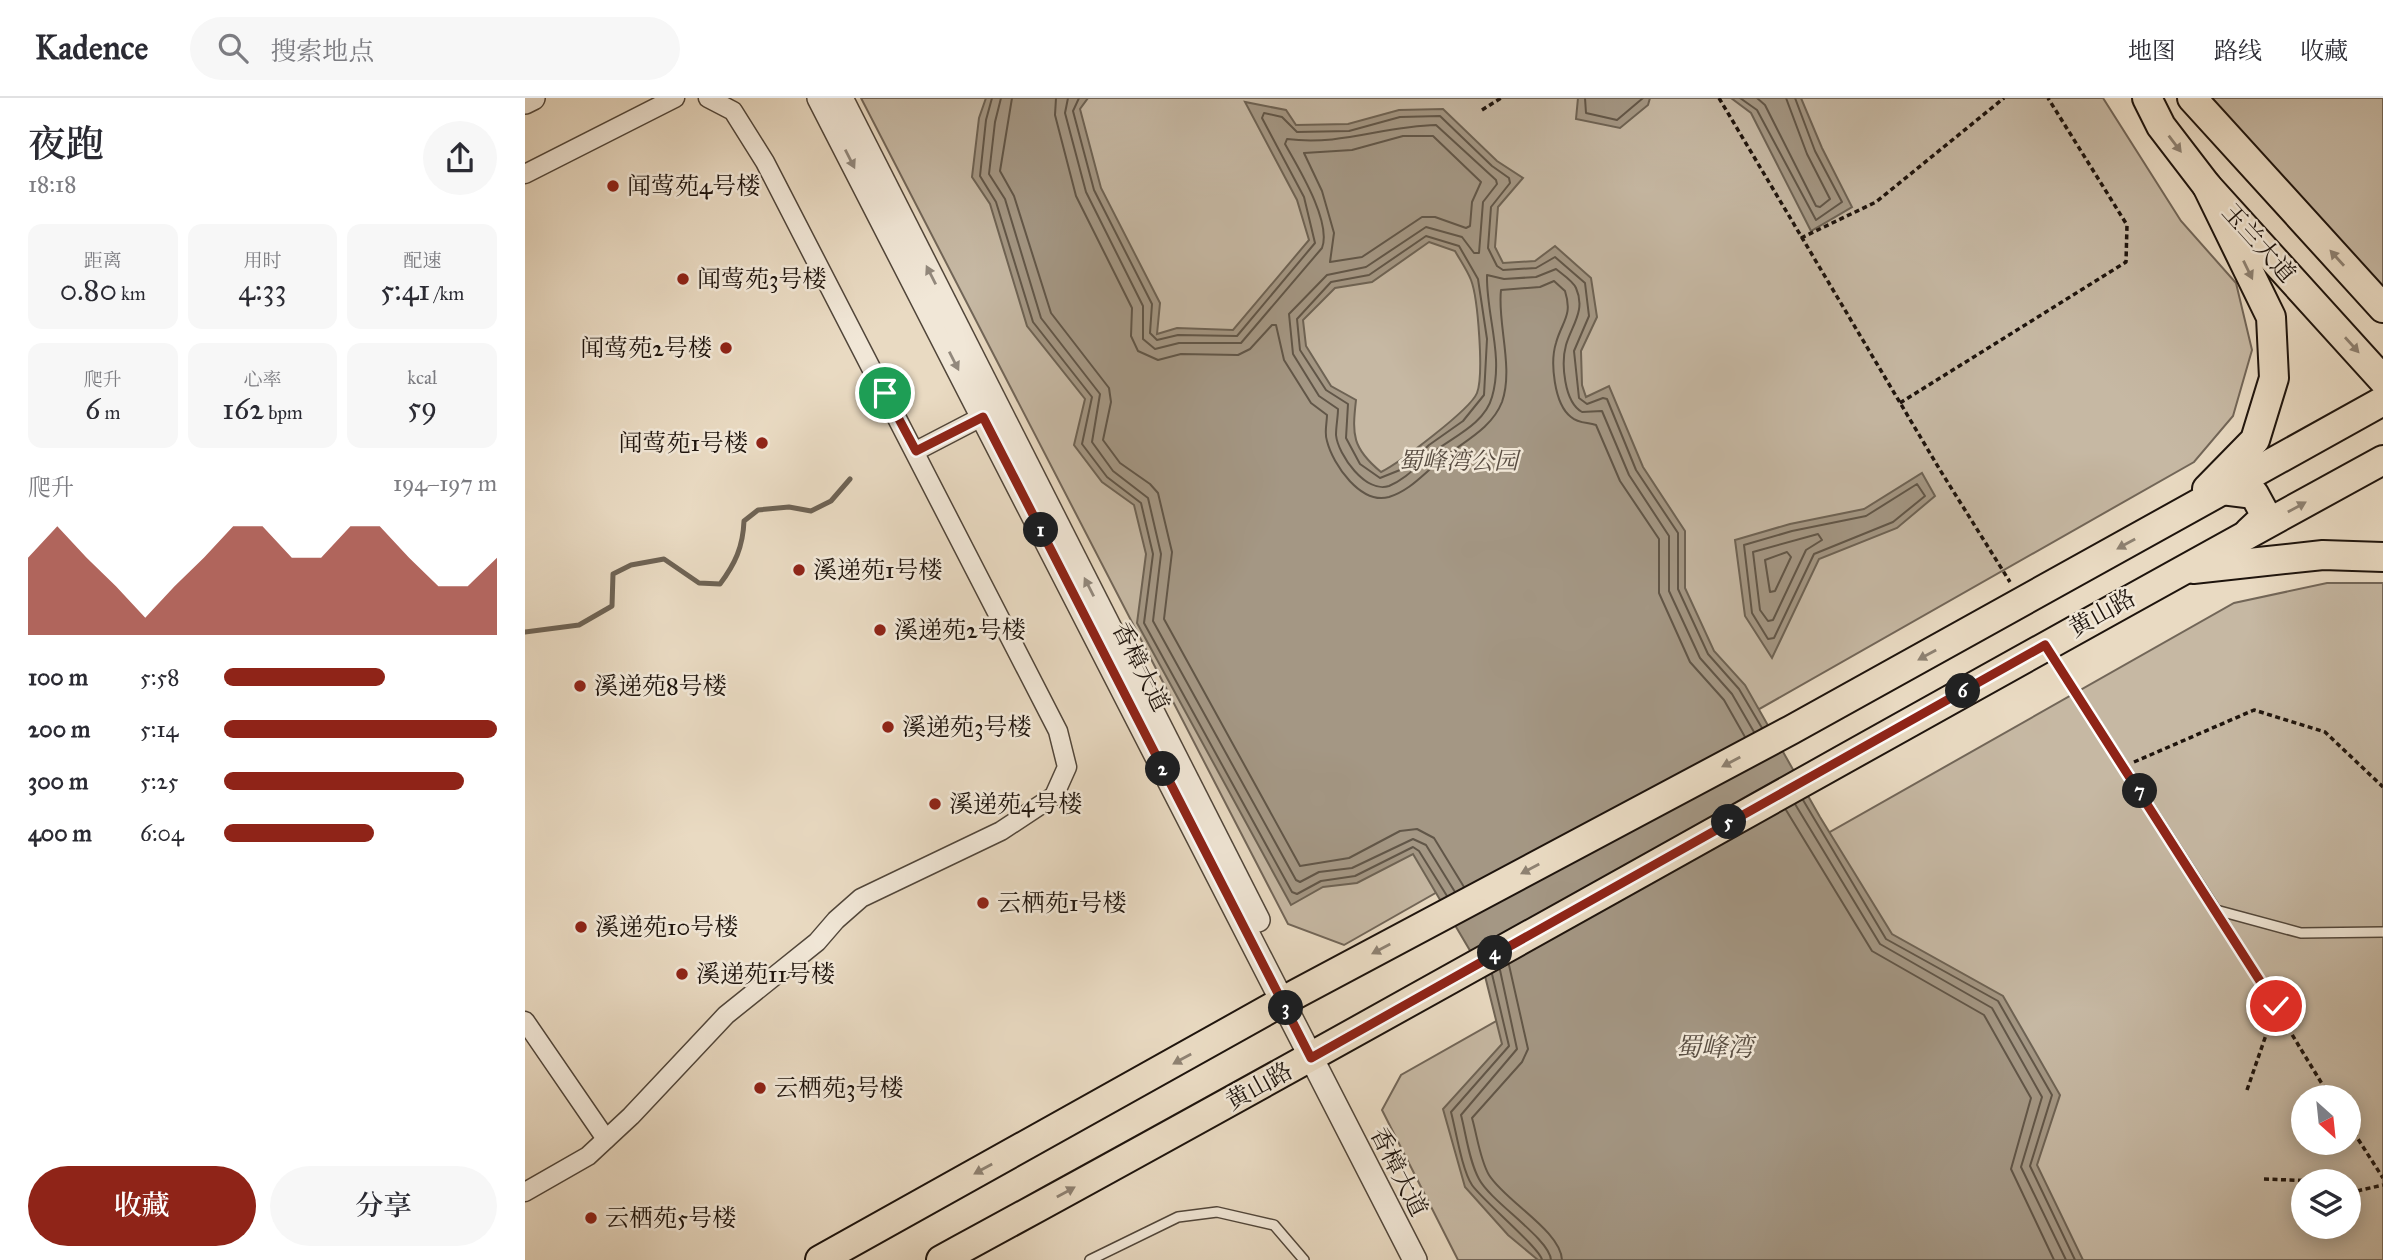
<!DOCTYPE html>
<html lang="zh">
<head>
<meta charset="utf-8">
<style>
	:root { --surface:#fff; --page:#f7f7f7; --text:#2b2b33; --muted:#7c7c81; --line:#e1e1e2; --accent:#8f2418 }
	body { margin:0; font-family:"IM FELL Great Primer","Noto Serif SC",serif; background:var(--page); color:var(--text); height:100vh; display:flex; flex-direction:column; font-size:26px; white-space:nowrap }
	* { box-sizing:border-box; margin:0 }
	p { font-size:23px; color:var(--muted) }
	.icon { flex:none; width:38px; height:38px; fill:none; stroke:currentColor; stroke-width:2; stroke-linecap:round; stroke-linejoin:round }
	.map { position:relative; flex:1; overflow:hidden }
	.sheet { display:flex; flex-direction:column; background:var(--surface); width:525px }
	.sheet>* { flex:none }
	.needle { width:46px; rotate:153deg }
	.controls { position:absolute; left:1766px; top:987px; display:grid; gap:14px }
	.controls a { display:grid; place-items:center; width:70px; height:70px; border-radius:50%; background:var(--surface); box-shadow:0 4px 18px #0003; font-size:35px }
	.pin { position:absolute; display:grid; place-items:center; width:60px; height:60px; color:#fff; margin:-30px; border:4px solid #fff; border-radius:50%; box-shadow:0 2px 7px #0007 }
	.km { position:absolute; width:35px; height:35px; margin:-18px; border-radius:50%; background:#222; color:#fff; font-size:19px; line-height:35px; text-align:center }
	.round { display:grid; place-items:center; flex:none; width:74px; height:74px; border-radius:37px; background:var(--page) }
	.headline { display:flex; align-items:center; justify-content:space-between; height:119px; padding:0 28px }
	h1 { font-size:38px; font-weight:600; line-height:52px }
	.stats { display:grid; grid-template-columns:repeat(3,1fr); gap:10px; height:119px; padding:7px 28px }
	.stats div { display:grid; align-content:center; border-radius:14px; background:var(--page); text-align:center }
	.stats b { font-size:30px; font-weight:600 }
	.stats small { font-size:19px; font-weight:400 }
	.stats p { font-size:19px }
	.chart { height:196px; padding:14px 28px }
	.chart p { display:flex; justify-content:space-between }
	.chart svg { width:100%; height:126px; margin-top:7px; fill:var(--accent); opacity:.7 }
	.cta { display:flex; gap:14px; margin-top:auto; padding:14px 28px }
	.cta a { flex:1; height:80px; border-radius:42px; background:var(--accent); color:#fff; font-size:28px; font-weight:600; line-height:80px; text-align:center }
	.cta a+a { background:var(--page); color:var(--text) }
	ul { padding:0 28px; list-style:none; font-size:23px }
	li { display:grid; grid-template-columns:112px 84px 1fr; align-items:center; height:52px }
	li i { height:18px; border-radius:9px; background:var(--accent) }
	header { display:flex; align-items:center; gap:42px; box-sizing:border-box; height:98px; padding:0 35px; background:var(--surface); border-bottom:2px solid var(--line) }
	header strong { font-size:33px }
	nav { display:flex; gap:38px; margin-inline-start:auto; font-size:24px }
	.search { width:490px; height:63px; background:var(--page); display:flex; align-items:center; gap:18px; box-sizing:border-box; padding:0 24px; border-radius:38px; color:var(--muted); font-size:26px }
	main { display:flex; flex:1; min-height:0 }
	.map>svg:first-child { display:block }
	.green { fill:#c6b8a3; stroke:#726658; stroke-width:2; fill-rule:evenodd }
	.water { fill:#a49784; stroke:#6e6354; stroke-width:2; fill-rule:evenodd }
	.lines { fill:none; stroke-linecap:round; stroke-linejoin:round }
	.shore { stroke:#615648; stroke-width:2 }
	.stream { stroke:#6e6354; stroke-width:5 }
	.service-casing { stroke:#51463a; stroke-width:12 }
	.minor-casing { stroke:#51463a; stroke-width:21 }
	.tertiary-casing { stroke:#51463a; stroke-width:26 }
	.primary-casing { stroke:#1e140d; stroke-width:32 }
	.path { stroke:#1e140d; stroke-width:3.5; stroke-dasharray:5 3.5; stroke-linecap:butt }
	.service { stroke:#f1e7d7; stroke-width:9 }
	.minor { stroke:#f1e7d7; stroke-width:18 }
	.tertiary { stroke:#f1e7d7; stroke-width:23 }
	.primary { stroke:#e9dac2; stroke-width:28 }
	.oneway { fill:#8e8171 }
	.oneway2 { fill:#92887c }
	.route-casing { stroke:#fff; stroke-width:14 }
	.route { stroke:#8f2418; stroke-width:9 }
	.poi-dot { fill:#8f2418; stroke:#f1e7d7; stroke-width:2.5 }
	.labels { text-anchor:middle; stroke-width:5; stroke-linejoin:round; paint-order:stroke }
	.poi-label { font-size:24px; fill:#1e140d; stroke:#f1e7d7; text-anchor:start }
	.street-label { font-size:24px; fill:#1e140d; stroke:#f1e7d7 }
	.park-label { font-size:24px; font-style:italic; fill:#594d42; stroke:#f1e7d7 }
	.water-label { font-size:26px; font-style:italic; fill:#5a4f43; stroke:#f1e7d7 }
</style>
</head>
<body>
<header>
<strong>Kadence</strong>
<div class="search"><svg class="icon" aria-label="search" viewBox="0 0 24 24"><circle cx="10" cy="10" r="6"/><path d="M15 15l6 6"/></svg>搜索地点</div>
<nav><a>地图</a><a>路线</a><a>收藏</a></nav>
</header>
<main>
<section class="sheet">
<div class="headline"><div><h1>夜跑</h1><p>18:18</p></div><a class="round"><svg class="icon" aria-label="share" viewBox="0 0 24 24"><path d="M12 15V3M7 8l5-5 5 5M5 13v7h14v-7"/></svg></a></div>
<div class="stats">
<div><p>距离</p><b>0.80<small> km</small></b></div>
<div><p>用时</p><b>4:33</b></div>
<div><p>配速</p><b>5:41<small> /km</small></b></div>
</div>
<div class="stats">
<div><p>爬升</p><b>6<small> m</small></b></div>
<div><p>心率</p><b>162<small> bpm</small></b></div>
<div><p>kcal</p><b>59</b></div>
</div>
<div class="chart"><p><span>爬升</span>194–197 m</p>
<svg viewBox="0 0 160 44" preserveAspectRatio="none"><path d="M0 44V17L10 6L20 17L30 27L40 38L50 27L60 17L70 6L80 6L90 17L100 17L110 6L120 6L130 17L140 27L150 27L160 17V44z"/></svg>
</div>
<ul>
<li><b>100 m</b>5:58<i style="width:59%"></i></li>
<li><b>200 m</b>5:14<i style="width:100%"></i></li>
<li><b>300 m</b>5:25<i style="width:88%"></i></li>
<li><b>400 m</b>6:04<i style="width:55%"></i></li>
</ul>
<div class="cta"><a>收藏</a><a>分享</a></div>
</section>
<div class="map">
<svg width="1858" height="1162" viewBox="0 0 1858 1162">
	<rect width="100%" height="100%" fill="#e9dac2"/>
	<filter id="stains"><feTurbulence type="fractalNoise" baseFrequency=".00286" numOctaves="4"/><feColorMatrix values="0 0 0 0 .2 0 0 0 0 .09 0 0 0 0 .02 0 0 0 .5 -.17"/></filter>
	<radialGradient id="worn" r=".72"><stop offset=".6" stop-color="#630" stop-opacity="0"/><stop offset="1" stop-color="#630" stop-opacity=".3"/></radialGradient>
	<g class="green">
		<path d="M336,0H1578L1656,123L1711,185L1727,252L1708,318L1669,364L819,847L763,826Z"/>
		<path d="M1667,0H1858V210Z"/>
		<path d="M1802,485H1858V1162H933L857,1012L876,977L1709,505ZM1778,999H1824V1045H1778ZM1778,1083H1824V1129H1778Z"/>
	</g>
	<g class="water">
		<path d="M461,0H563L555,11L576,90L635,205L632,236L652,230L708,232L784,142L772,102L720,4L761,12L771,27L823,26L874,12L918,11L972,63L998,80L973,109L970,149L978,165L1010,163L1030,148L1066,180L1072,219L1056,253L1057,287L1061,299L1084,288L1118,369L1160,433V490L1189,553L1220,587L1295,719L1367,836L1478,898L1535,997L1512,1067L1558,1162H1013L983,1137L940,1089L918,1011L977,946L960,878L888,756L832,785L798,789L766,807L612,525L621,456L609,407L577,384L549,347L560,301L502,228L465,106L447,79L454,20ZM904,144L930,153C935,162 942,172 946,182C953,200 959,277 952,295C945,312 874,365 856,374C827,350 827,337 831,302L806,288L781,248L778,222L810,190L847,184Z"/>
		<path d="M1053,0H1125L1123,7L1095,30L1051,21Z"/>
		<path d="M1206,0H1276L1297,50L1327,109L1286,133L1226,15Z"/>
		<path d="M1397,375L1410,398L1372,430L1294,461L1247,560L1220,518L1210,442L1265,426L1339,411Z"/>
	</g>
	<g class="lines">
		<g class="shore">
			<path d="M467,0L461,22L455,78L471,104L508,224L567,299L557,346L582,379L616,405L628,456L619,525L767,794L772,796L796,783L830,778L888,749L894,753L922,798"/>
			<path d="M476,0L470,24L464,76L480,101L516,220L575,296L567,344L588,373L623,400L636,456L628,523L771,782L775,784L794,774L827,770L888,741L901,747L930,794"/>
			<path d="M487,0L475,73L489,98L526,215L584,290L586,304L578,342L595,365L625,386L633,395L647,454L639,521L775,768L824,760L875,733L892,731L909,740L939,789"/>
			<path d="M531,0L530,17L551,98L607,210L606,238L613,253L633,262L656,256L713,257L725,251L747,227H751L759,262L786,305L802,317C802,325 799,335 802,343C808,367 836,407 864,399C886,392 899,375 916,362C937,344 966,332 977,304C989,270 972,224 976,192L1015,189L1029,183L1040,193C1048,218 1037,223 1031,245C1025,264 1029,306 1046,319C1054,326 1063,324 1071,327L1095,383L1134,441V495L1165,564L1199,602L1220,639"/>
			<path d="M543,0L540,15L561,94L618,208V241L630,251L654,245H716L797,150C807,124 773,69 760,46L762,41C817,48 858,28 911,27L971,82L972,86L958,104L954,155H949L937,139L901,129L841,169L802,177L764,216L768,256L794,298L813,311C813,319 811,328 811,337C813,357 841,396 864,388C883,380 894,365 910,353C930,338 960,325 967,299C979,258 961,217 962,177L979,181L1011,179L1031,171C1037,176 1048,183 1051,190C1061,212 1047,227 1041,247C1036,265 1039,304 1057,314L1077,313L1104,377L1144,438V493L1175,560L1207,596L1229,634"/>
			<path d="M554,0L548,13L569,92L627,206L625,235L632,242L653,237L712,238L790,145L779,99L737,20L739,15L757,19L772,34L824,33L875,19L915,18L967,68L984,80L985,85L966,109L963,150L972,168L978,172L1011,170L1030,159L1060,185L1064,218L1049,253L1054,300L1062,306L1078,300L1082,301L1111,372L1153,435V491L1183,556L1214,591L1237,630"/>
			<path d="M1060,0L1061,15L1092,22L1118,0"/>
			<path d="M1215,0L1232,12L1291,122L1317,104L1290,53L1270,0"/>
			<path d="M1232,0L1240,7L1291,108L1295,109L1305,101L1282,56L1261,0"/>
			<path d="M878,38H908L956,84L947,104L945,128L941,130L910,119H897L837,159L805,164L809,135L797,93L779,55L827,52Z"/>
			<path d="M901,138L934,148L953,181L962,241L959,297L938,323L904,347L880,370L855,380L835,366L821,340L823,306L801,292L775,252L772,221L806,184L844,177Z"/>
			<path d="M1392,386L1400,398L1368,424L1289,456L1249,540L1243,541L1227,515L1219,447L1267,433L1341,418Z"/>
			<path d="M1293,436L1297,442L1281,452L1248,522L1243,523L1235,512L1228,454Z"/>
			<path d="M1262,454L1266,459L1250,493L1245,494L1240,462Z"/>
			<path d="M1278,702L1361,841L1473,903L1527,997L1505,1068L1550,1162"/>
			<path d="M1270,706L1355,846L1467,910L1517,999L1496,1069L1541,1162"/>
			<path d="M1261,712L1347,853L1459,917L1506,1000L1486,1071L1529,1162"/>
			<path d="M984,867L1003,951L997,964L947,1020C952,1037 955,1062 964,1077C980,1103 1036,1133 1037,1162"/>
			<path d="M975,872L992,951L936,1017C941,1036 944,1063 954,1081C966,1104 1025,1141 1026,1162"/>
			<path d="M967,876L984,948L926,1014C931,1033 937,1072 947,1087C958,1103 1016,1151 1017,1162"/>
		</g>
		<path class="stream" d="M0,534L54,527L87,508L88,476L106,467L139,461L174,485L195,486C210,466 218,449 219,423L233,412L264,409L286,413L306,403L325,381"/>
		<defs>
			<g id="service">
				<path d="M1523,551L1691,812L1776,835L1858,834"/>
				<path d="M565,1162L653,1119L692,1114L749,1127L779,1162"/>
			</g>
			<g id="minor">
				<path d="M0,76L150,0"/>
				<path d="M391,353L468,313"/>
				<path d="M0,923L81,1041"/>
				<path d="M0,1094L63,1058L106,1018L201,917L292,844L311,822L336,800L476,733L529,698L542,669L533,633L240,64L208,13L183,0"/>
			</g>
			<g id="tertiary">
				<path d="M294,0L890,1162"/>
				<path d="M316,0L733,822"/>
				<path d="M0,4L8,0"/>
			</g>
			<g id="primary">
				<path d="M1622,0L1636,28L1682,88L1858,282"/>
				<path d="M1667,0L1858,210"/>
				<path d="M1682,391L1730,342L1749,280L1746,219L1682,88"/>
				<path d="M1697,392L1729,396L1741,418L1724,434"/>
				<path d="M1668,471L1798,457L1858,459"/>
				<path d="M295,1162L771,896L1266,632L1858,303"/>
				<path d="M416,1162C899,900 1376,626 1858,362"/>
			</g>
		</defs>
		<use href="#service" class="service-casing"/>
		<use href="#minor" class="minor-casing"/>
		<use href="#tertiary" class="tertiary-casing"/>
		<use href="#primary" class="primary-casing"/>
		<g class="path">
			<path d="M1194,0L1415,372L1485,484"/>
			<path d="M957,12L976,0"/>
			<path d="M1276,140L1351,104L1479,0"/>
			<path d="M1375,305L1601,164L1602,127L1523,0"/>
			<path d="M1609,664L1729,612L1800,634L1858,689"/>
			<path d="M1701,828L1805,999"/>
			<path d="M1722,992L1751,908"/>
			<path d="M1824,1027L1858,1080"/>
			<path d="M1739,1081L1790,1083"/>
			<path d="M1824,1091L1832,1093L1858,1087"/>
		</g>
		<use href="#service" class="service"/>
		<use href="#minor" class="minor"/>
		<use href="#tertiary" class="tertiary"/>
		<use href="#primary" class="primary"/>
	</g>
	<defs><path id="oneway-solid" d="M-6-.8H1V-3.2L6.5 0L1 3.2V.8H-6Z" transform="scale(1.75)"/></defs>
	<g class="oneway">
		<use href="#oneway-solid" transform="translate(1650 46) rotate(53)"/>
		<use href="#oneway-solid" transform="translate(1812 160) rotate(-132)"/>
		<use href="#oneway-solid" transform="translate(1723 172) rotate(64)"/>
		<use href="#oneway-solid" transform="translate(1827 247) rotate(48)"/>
		<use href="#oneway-solid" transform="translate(1772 409) rotate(-29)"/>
		<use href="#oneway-solid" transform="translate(1601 446) rotate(151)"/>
		<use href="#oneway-solid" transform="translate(1402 557) rotate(151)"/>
		<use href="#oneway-solid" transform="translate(1206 664) rotate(152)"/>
		<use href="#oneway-solid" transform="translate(1005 771) rotate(152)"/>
		<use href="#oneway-solid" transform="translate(856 851) rotate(152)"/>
		<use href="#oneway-solid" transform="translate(657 961) rotate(151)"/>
		<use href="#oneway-solid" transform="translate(458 1071) rotate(151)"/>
		<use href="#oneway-solid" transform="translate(541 1094) rotate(-29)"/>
	</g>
	<g class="oneway2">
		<use href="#oneway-solid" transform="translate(325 61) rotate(63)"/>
		<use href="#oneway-solid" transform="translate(406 177) rotate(-117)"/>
		<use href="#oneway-solid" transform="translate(429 263) rotate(63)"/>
		<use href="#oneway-solid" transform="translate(564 489) rotate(-117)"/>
	</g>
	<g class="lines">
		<defs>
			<path id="route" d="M360,295L391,353L458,319L786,960L1520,547L1751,908"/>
		</defs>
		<use href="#route" class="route-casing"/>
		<use href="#route" class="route"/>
	</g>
	<g class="poi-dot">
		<circle cx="88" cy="88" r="7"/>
		<circle cx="158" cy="181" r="7"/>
		<circle cx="201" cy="250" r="7"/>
		<circle cx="237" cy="345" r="7"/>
		<circle cx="274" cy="472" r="7"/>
		<circle cx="355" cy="532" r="7"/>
		<circle cx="55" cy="588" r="7"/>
		<circle cx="363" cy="629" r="7"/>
		<circle cx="410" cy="706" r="7"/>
		<circle cx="458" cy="805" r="7"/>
		<circle cx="56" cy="829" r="7"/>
		<circle cx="157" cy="876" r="7"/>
		<circle cx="235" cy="990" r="7"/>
		<circle cx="66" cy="1120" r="7"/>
	</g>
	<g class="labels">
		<g class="poi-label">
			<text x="102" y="96">闻莺苑4号楼</text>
			<text x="172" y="189">闻莺苑3号楼</text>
			<text x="187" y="258" text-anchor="end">闻莺苑2号楼</text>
			<text x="223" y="353" text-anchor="end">闻莺苑1号楼</text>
			<text x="288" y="480">溪递苑1号楼</text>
			<text x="369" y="540">溪递苑2号楼</text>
			<text x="69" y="596">溪递苑8号楼</text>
			<text x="377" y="637">溪递苑3号楼</text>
			<text x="424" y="714">溪递苑4号楼</text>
			<text x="472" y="813">云栖苑1号楼</text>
			<text x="70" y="837">溪递苑10号楼</text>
			<text x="171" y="884">溪递苑11号楼</text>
			<text x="249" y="998">云栖苑3号楼</text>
			<text x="80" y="1128">云栖苑5号楼</text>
		</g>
		<g class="street-label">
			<text transform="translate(1734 145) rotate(48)" y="8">玉兰大道</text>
			<text transform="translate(1577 515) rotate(-29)" y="8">黄山路</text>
			<text transform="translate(616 569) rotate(63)" y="8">香樟大道</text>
			<text transform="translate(734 988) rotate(-29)" y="8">黄山路</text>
			<text transform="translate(874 1074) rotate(63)" y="8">香樟大道</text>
		</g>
		<g class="park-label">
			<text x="933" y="371">蜀峰湾公园</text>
		</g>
		<g class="water-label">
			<text x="1189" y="958">蜀峰湾</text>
		</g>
	</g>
	<rect width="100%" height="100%" filter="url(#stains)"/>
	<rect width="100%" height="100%" fill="url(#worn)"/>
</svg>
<div class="controls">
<a><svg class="needle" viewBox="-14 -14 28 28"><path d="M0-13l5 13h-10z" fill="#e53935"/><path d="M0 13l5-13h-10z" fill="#7c7c81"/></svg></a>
<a><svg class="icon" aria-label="layers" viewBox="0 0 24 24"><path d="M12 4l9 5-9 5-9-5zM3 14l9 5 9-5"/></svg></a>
</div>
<div class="pin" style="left:360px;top:295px;background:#1e9e55"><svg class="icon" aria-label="arrive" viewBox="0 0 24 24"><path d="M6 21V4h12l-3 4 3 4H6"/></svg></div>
<div class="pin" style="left:1751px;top:908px;background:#d93025"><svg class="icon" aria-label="check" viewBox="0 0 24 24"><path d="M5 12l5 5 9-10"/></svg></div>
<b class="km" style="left:516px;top:432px">1</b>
<b class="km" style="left:638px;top:671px">2</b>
<b class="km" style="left:761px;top:910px">3</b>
<b class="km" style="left:970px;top:855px">4</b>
<b class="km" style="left:1204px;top:724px">5</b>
<b class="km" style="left:1438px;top:593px">6</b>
<b class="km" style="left:1615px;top:693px">7</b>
</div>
</main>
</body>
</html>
